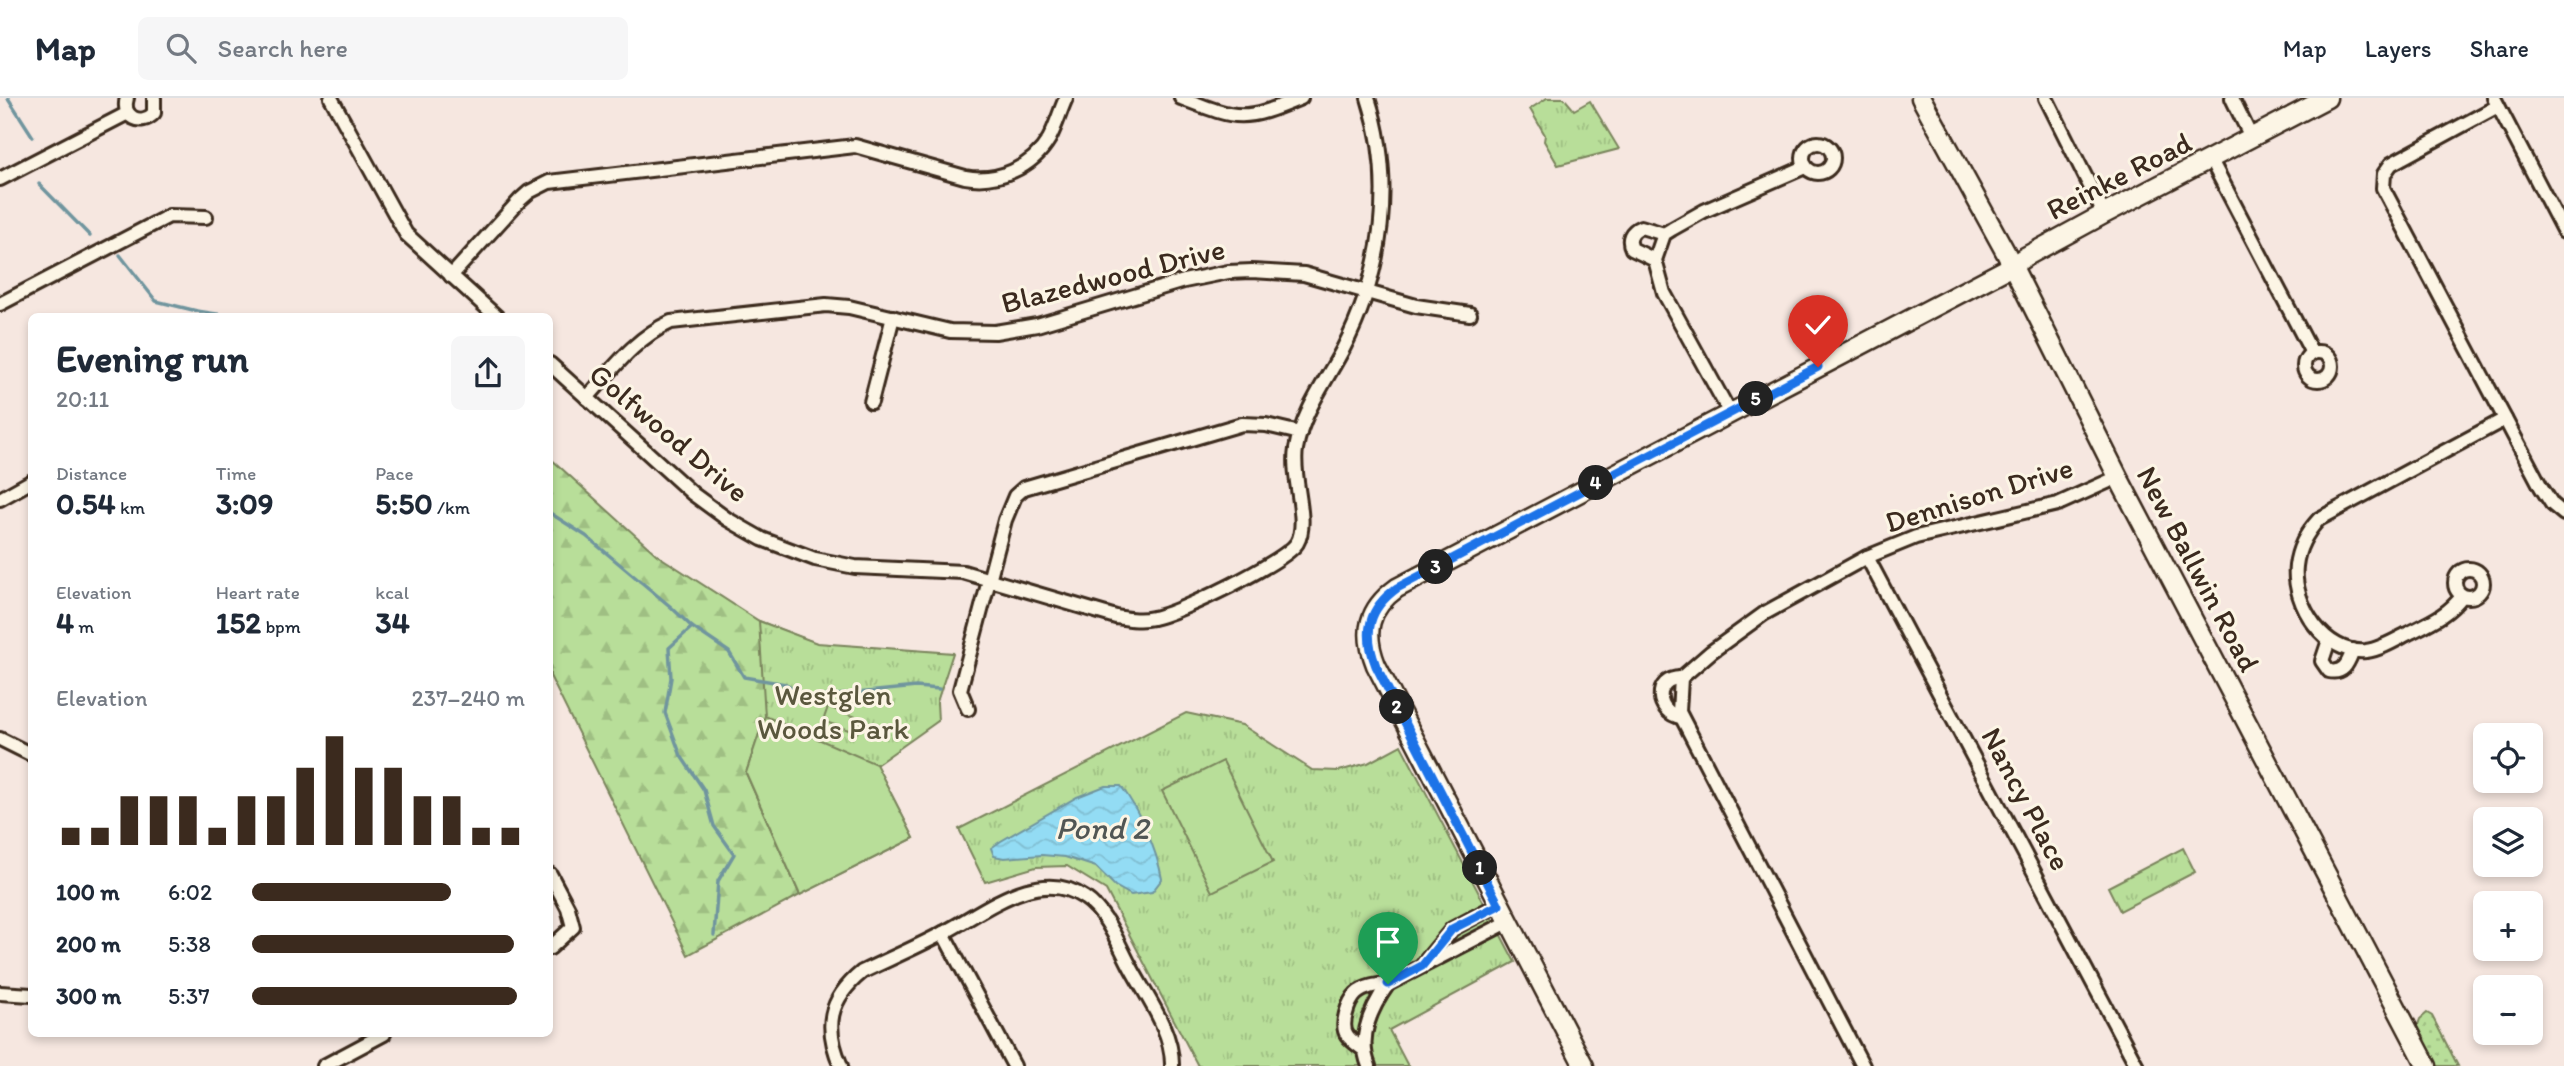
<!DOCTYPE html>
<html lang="en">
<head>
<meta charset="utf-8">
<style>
	:root { --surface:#fff; --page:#f6f6f7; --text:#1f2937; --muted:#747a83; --line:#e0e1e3; --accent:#3b2a1e }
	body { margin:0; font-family:Itim,sans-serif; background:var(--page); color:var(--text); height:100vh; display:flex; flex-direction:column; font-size:26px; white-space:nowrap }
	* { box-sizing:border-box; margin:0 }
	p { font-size:23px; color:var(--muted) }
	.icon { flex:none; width:38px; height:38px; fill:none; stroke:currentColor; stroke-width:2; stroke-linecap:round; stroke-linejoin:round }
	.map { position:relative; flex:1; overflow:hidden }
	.side { position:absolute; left:28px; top:215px; width:525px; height:724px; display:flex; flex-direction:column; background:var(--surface); border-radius:10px; box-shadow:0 4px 10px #0003 }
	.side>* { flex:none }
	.fabs { position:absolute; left:2473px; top:625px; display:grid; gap:14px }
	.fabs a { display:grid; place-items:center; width:70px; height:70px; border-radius:10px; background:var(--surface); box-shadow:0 4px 10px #0003; font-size:35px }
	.pin { position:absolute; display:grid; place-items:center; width:60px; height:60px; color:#fff; margin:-72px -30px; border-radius:50% 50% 50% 0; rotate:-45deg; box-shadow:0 0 7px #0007 }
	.pin .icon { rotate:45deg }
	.km { position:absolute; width:35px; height:35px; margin:-18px; border-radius:50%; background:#222; color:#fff; font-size:19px; line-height:35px; text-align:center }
	.round { display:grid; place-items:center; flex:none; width:74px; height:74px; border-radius:10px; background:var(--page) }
	.summary { display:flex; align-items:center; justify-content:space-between; height:119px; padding:0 28px }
	h1 { font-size:38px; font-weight:700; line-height:52px }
	.stats { display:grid; grid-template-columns:repeat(3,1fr); gap:10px; height:119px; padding:7px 28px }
	.stats div { display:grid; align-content:center }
	.stats b { font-size:30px; font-weight:700 }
	.stats small { font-size:19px; font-weight:400 }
	.stats p { font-size:19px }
	.chart { height:196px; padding:14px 28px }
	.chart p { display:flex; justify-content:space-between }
	.chart svg { width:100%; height:126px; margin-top:7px; stroke:var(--accent); stroke-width:6 }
	ul { padding:0 28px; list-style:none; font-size:23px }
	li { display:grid; grid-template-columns:112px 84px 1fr; align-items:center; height:52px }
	li i { height:18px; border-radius:9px; background:var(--accent) }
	header { display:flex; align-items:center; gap:42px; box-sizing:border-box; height:98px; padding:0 35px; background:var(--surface); border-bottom:2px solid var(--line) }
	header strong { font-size:33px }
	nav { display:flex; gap:38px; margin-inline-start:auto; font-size:24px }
	.search { width:490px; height:63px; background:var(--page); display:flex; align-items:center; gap:18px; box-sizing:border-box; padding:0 24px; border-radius:10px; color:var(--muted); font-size:26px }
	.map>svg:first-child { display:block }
	.grass { fill:url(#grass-dots); stroke:#7a845c; stroke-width:2 }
	.forest { fill:url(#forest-firs); stroke:#7a845c; stroke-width:2 }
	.park { fill:url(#park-tufts); stroke:#7a845c; stroke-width:2 }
	.pitch { fill:#b8de99; stroke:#7a845c; stroke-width:2 }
	.water { fill:url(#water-waves); stroke:#70959e; stroke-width:2 }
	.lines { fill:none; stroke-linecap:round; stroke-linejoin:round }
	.stream { stroke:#70959e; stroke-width:3.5 }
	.street-casing { stroke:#3b2a1e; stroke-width:18 }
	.secondary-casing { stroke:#3b2a1e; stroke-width:23 }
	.street { stroke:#fcf5e5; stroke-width:12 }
	.secondary { stroke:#fcf5e5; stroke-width:18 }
	.route-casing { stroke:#fff; stroke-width:14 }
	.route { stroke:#1a73e8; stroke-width:9 }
	.labels { text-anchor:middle; stroke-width:6; stroke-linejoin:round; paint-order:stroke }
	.street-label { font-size:30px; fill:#3b2a1e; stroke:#fcf5e5 }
	.park-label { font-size:30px; fill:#5a573d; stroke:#fcf5e5 }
	.water-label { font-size:32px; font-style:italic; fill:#515654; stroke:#fcf5e5 }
</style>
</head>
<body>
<header>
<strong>Map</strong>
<div class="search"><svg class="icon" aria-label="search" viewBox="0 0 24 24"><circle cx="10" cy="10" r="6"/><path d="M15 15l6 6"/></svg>Search here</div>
<nav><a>Map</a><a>Layers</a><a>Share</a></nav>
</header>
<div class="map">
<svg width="2564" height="968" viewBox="0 0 2564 968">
	<defs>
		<pattern id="grass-dots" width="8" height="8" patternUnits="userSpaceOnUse" patternTransform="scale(1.75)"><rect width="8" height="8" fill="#b8de99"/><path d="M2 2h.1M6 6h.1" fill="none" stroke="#9fbf83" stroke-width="1.8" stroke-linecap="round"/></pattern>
		<pattern id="forest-firs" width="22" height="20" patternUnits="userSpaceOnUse" patternTransform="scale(1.75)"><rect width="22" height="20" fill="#b8de99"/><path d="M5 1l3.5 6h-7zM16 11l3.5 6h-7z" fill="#9fbf83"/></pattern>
		<pattern id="park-tufts" width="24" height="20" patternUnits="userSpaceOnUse" patternTransform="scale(1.75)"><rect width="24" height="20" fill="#b8de99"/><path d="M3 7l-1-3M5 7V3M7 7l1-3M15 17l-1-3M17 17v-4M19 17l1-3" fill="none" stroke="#9fbf83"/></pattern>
		<pattern id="water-waves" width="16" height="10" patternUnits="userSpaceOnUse" patternTransform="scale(1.75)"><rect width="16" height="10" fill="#93dcf4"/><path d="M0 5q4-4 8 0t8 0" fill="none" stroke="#80bdd1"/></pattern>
	</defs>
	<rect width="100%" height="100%" fill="#f6e7e0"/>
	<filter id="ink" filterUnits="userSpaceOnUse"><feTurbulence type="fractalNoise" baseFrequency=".0143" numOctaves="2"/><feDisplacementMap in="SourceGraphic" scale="14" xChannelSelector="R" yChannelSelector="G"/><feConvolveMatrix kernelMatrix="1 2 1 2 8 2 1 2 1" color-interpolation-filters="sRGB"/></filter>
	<g filter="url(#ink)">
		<path class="grass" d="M2427,915L2432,918L2458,968H2436L2417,930L2420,921Z"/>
		<path class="forest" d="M550,360L657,457L759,523L816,545L746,675L800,797L688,857L550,578Z"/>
		<g class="park">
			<path d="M1547,0H1564L1574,12L1590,3L1619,51L1558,67L1544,43L1545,37L1530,11Z"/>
			<path d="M759,523L817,545L953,555L937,604L938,623L876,667L914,740L800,797L746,675L765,618Z"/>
			<path d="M1186,615L1242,627L1312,672L1339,673L1368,665L1401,647L1515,864L1389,932L1408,968H1198L1106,792L1067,768L1036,769L985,784L959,731Z"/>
			<path d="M2183,750L2195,774L2120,813L2108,789Z"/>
		</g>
		<g class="pitch">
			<path d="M828,609L862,621L857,635L823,623Z"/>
			<path d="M765,618L876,666L914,740L800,797L746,675Z"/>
			<path d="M1223,663L1273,764L1212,794L1162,693Z"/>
		</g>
		<path class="water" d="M1105,688H1121C1139,712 1157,752 1162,781L1152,794L1131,797L1115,788L1096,769L1065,759L1042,757L1004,760L994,758L991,750L1001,743L1077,699Z"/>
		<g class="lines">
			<g class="stream">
				<path d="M8,0L33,39"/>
				<path d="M39,86L90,138"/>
				<path d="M120,157L156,203L197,213L236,219"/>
				<path d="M550,415L586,438L671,509L692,529L729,554L744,579L786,586L808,600L916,589L939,591"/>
				<path d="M692,529L669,550L671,580L665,615L681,658L704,692L714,728L734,756L718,783L714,837"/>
			</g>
			<defs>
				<g id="street">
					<path d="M127,0C121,19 141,29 154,15V0"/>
					<path d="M331,0L406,136L497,219"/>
					<path d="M1181,0C1239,22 1243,24 1301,0"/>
					<path d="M2046,0L2104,116"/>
					<path d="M2232,0L2251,39"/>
					<path d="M2494,0L2564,134"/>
					<path d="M2498,8L2391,66L2384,76L2383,90L2541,389L2552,406L2564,416"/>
					<circle cx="1818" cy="60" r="15"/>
					<path d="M2211,62L2312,255"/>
					<path d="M0,81L128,15"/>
					<path d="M1655,162L1632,151C1627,141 1631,133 1641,129L1664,136"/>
					<path d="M451,178L520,102L529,94L549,84L855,48L965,79C997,85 1032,70 1049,41C1056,28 1060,13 1066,0"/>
					<path d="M0,206L169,118L206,119"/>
					<circle cx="2318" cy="268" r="14"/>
					<path d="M550,266L693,396L727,421L762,441L815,461L855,469L963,474L1116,519C1129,521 1140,523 1153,520C1177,516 1285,464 1297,445C1310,423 1291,381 1296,351C1302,315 1326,283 1343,251C1383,174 1395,83 1368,0"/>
					<path d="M587,300C613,271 635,240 671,224L826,207L849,209L950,233L995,234L1037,227L1184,183L1228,174L1252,173L1304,176L1416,208L1470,216"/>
					<path d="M871,304L893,219"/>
					<path d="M1730,315L1664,195L1655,162L1664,136L1672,131L1704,113L1805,69"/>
					<path d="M0,401L32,383"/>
					<path d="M1867,459L2137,968"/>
					<circle cx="2469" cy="485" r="14"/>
					<path d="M2462,498C2449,516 2431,524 2411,534C2397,541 2382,551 2366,553C2325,557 2292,506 2296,468C2298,450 2307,434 2319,421L2505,321"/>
					<path d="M2329,542L2322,563L2329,573C2345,576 2348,564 2353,552"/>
					<path d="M1681,580C1652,580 1656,615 1681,619"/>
					<path d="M968,611L960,592L1005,422L1015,398L1024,390L1242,326L1266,327L1300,335"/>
					<path d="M0,641L32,657"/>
					<path d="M550,776L568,810L573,829L550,850"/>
					<path d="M943,835L1014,968"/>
					<path d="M1424,865L1452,831L1499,806"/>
					<path d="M0,895L32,897"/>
					<path d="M1364,952C1359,948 1351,943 1347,937C1340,927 1348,904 1356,896C1365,888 1377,887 1388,886"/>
					<path d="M324,968L384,936"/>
					<path d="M841,968C824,929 828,902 862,874C889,861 917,849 943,835C984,814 1039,767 1085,800C1106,814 1118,845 1129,866C1145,897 1173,932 1172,968"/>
					<path d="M1369,968C1357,939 1371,910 1388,886L1508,824"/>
					<path d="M1863,968L1679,614L1681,580L1711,554L1765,515L1867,459L1916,439L2058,406L2118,379"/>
				</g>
				<g id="secondary">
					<path d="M1921,0L2006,155L2118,379L2427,968"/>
					<path d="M1584,968L1376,567C1363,534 1368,511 1397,490L2012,168L2025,159L2104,116L2327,0"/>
				</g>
			</defs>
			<use href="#street" class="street-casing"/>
			<use href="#secondary" class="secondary-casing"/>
			<use href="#street" class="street"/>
			<use href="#secondary" class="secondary"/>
		</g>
	</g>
	<g class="lines" filter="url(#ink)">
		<defs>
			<path id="route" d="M1388,886L1422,868L1452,831L1499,807L1376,568C1363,534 1368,511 1397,490L1818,269"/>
		</defs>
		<use href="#route" class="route-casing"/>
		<use href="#route" class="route"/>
	</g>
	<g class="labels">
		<g class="street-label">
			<text transform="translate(2119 78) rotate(-27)" y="10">Reinke Road</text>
			<text transform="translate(1113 178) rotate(-14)" y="10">Blazedwood Drive</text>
			<text transform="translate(669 335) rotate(40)" y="10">Golfwood Drive</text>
			<text transform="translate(1979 397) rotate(-17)" y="10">Dennison Drive</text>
			<text transform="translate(2198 471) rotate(62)" y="10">New Ballwin Road</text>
			<text transform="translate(2026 701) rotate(62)" y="10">Nancy Place</text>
		</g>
		<g class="park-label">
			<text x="833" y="607">Westglen<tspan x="833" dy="34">Woods Park</tspan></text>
		</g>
		<g class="water-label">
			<text x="1102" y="741">Pond 2</text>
		</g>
	</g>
</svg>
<div class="fabs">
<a><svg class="icon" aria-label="locate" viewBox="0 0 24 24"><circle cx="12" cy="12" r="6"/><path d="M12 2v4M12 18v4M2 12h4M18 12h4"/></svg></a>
<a><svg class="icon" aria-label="layers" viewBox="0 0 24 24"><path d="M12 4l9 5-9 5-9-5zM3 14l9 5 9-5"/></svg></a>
<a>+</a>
<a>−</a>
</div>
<div class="pin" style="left:1388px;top:886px;background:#1e9e55"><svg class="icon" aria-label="arrive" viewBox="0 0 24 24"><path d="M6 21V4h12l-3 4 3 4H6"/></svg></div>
<div class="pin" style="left:1818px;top:269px;background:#d93025"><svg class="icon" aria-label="check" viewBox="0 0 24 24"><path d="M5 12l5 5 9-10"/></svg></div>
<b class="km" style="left:1480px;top:770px">1</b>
<b class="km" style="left:1397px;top:609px">2</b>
<b class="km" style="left:1436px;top:469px">3</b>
<b class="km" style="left:1596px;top:385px">4</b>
<b class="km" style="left:1756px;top:301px">5</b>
<section class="side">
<div class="summary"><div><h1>Evening run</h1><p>20:11</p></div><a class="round"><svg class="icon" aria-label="share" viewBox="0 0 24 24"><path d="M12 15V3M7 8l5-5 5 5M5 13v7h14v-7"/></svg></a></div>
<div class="stats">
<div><p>Distance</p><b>0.54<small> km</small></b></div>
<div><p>Time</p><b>3:09</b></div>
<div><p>Pace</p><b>5:50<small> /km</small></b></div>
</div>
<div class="stats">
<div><p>Elevation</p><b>4<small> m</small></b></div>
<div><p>Heart rate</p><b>152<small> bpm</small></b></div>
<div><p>kcal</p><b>34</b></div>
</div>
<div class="chart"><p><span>Elevation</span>237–240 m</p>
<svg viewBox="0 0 160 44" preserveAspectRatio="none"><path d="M5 44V38M15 44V38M25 44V27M35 44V27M45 44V27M55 44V38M65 44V27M75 44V27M85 44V17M95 44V6M105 44V17M115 44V17M125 44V27M135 44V27M145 44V38M155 44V38"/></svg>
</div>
<ul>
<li><b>100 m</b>6:02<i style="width:73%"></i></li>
<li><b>200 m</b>5:38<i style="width:96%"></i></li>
<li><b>300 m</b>5:37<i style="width:97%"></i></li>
</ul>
</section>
</div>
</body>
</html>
